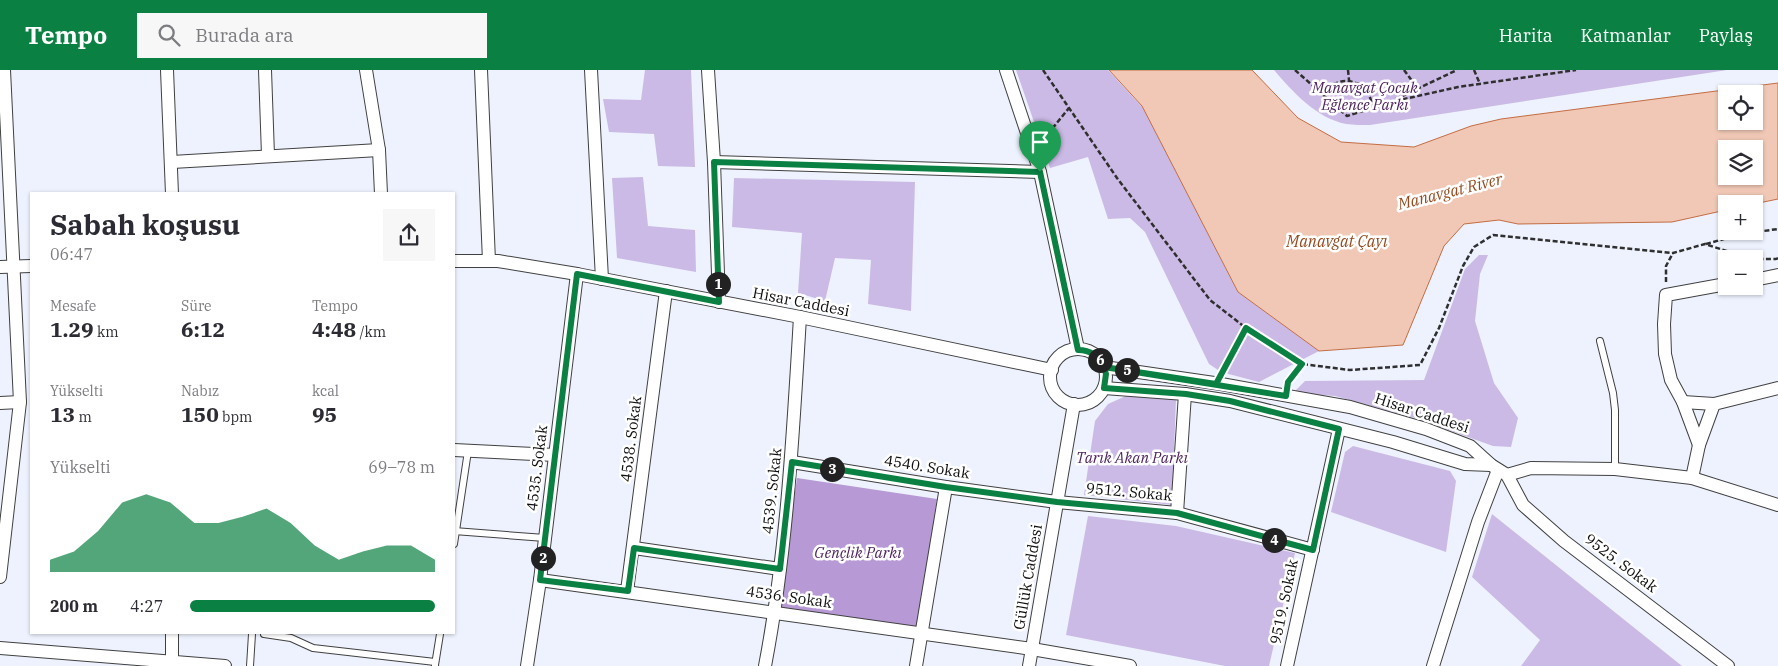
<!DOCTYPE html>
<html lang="tr">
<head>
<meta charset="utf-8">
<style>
	:root { --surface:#fff; --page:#f7f7f7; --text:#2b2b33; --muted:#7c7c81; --accent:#0b8043 }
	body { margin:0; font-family:"IBM Plex Serif",serif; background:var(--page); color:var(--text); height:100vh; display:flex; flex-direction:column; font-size:19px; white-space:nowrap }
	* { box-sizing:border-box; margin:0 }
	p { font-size:16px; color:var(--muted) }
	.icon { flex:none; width:28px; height:28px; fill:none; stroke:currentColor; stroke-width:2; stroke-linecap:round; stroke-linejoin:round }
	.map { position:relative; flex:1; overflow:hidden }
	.panel { position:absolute; left:30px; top:122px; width:425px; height:442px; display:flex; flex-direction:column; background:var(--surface); border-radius:0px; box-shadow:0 1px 4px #0004 }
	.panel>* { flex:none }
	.buttons { position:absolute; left:1718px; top:15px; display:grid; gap:10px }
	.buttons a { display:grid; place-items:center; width:45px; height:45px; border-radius:0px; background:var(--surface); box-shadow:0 1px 4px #0004; font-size:25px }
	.pin { position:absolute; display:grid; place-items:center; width:42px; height:42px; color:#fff; margin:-51px -21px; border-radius:50% 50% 50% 0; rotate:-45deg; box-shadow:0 0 5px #0007 }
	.pin .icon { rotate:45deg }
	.km { position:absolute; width:25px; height:25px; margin:-12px; border-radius:50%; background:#222; color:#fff; font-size:14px; line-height:25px; text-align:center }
	.round { display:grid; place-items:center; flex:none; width:52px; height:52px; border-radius:0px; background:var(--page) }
	.summary { display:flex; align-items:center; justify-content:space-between; height:85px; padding:0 20px }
	h1 { font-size:28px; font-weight:800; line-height:38px }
	.metrics { display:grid; grid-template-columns:repeat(3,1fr); gap:8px; height:85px; padding:5px 20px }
	.metrics div { display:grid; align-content:center }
	.metrics b { font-size:21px; font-weight:800 }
	.metrics small { font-size:14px; font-weight:400 }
	.metrics p { font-size:14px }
	.chart { height:140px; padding:10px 20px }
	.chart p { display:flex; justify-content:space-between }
	.chart svg { width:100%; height:90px; margin-top:5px; fill:var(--accent); opacity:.7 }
	ul { padding:0 20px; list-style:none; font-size:16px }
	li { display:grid; grid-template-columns:80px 60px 1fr; align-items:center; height:38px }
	li i { height:12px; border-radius:6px; background:var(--accent) }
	header { display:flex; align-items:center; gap:30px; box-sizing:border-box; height:70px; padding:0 25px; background:var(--accent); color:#fff }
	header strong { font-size:24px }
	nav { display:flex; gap:28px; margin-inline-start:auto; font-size:18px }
	.search { width:350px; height:45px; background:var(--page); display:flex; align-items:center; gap:12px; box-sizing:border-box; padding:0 18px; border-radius:0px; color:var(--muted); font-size:19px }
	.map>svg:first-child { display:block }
	.green { fill:#ccbae6 }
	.forest { fill:#b79ad5 }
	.water { fill:#f1c8b6; stroke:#c36d42; fill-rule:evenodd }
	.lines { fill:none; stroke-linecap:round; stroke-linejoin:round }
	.lane-casing { stroke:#404040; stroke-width:8 }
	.street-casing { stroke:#404040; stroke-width:14 }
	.path { stroke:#2f2f2f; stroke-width:2.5; stroke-dasharray:5 2.5; stroke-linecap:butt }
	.lane { stroke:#fff; stroke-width:6 }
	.street { stroke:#fff; stroke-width:12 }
	.route-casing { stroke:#fff; stroke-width:10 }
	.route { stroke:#0b8043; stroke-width:6 }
	.labels { text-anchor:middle; stroke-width:5; stroke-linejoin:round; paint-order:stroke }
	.park-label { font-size:15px; font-style:italic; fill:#4e225f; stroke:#fff }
	.street-label { font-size:15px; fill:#0d0d0d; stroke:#fff }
	.water-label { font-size:16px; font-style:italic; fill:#954b1f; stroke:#fff }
</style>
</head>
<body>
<header>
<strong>Tempo</strong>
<div class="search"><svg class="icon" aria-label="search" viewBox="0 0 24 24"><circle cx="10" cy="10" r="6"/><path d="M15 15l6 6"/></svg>Burada ara</div>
<nav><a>Harita</a><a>Katmanlar</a><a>Paylaş</a></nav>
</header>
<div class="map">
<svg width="1778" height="596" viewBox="0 0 1778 596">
	<rect width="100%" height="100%" fill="#edf2fe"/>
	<g class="green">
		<path d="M645,0H691L695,97L658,96L654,64L609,62L603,29L641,30Z"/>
		<path d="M1016,0H1108L1144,39L1238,222L1319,281L1259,312L1221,302L1209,294L1145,162L1130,148L1108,149L1088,87L1050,98Z"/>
		<path d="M1274,0H1727L1370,55C1362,55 1354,55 1346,54C1316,48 1293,22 1274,0Z"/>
		<path d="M643,107L648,156L695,160L696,202L617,188L612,108Z"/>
		<path d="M734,108L915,112L911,241L868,234L871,190L835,188L825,231L798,223L802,163L732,157Z"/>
		<path d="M1479,185H1488L1480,204L1475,251L1494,313L1518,348L1511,377L1493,376L1415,348L1335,326L1293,323L1305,311L1424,310L1465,199Z"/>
		<path d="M1128,325L1176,329L1172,435L1084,425L1095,351L1108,334Z"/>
		<path d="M1353,376L1450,401L1456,411L1446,482L1331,442L1345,382Z"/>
		<path d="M1492,444L1682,596H1521L1540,570L1472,507Z"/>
		<path d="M1088,446L1176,456L1295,483L1269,596H1225L1066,565Z"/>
	</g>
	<path class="forest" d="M797,408L937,429L918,559L778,538Z"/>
	<path class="water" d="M1109,0H1252L1298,48L1341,72L1414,77L1471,56L1501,49L1778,13V129L1754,134H1726V140L1672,152L1518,154L1499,150L1464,154L1444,176L1403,275L1319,281L1238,222L1142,36ZM1726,24H1754V51H1726ZM1726,79H1754V106H1726Z"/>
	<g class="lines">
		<defs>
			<g id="lane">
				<path d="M1600,271L1613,323L1615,340V399"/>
				<path d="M454,461L545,468"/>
				<path d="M454,474L468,381"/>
				<path d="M264,564L291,568L313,578L435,592"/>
				<path d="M435,595L440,564"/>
				<path d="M250,596L252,564"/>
			</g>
			<g id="street">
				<path d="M167,0L172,124"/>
				<path d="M265,0L268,85"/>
				<path d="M366,0L379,80L381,124"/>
				<path d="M481,0L489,191"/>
				<path d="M591,0L602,209"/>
				<path d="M708,0L714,92L719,232"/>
				<path d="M1006,0L1040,102L1078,279"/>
				<path d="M172,92L379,80"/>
				<path d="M714,92L1040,102"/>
				<path d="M454,191H498L577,204L800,247L1052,300"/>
				<path d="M0,197L31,196"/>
				<path d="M1754,210L1778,205"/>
				<circle cx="1078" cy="307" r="28"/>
				<path d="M1104,297L1221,314L1350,337L1426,359L1470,376L1491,395L1507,405L1531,398L1615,399L1692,408L1778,435"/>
				<path d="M1104,318L1185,324L1230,331L1393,372L1465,394L1491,395"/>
				<path d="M1683,332L1714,334"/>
				<path d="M0,333L20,332"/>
				<path d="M1699,375L1683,332L1671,310L1665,284L1664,254L1666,225L1726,214"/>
				<path d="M454,380L555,385"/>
				<path d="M792,392L946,417L1057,432L1177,443L1313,480"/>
				<path d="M1507,405L1523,435L1564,471L1728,596"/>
				<path d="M1692,408L1699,375L1714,334L1778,318"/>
				<path d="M1177,443L1185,324"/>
				<path d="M634,478L780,499"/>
				<path d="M0,507L20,332L4,0"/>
				<path d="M540,510L1032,579L1130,596"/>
				<path d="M627,521L666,221"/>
				<path d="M0,578L225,596"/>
				<path d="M172,591V564"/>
				<path d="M527,596L540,510L577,204"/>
				<path d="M765,596C787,481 793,364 800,247"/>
				<path d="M916,596L946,417"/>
				<path d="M1029,596L1074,334"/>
				<path d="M1287,596L1339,359"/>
				<path d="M1433,596L1478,452L1498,400"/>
			</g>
		</defs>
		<use href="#lane" class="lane-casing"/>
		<use href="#street" class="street-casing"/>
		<g class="path">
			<path d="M1043,0L1117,108L1210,230L1246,258L1302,294L1350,300L1420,295L1439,258L1463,196L1474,177L1493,165L1673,183L1705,174L1751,189H1776L1778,188"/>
			<path d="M1295,0L1347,46L1391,32L1458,17L1576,0"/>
			<path d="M1348,0L1349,10"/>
			<path d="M1404,0L1418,19"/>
			<path d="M1474,0L1480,14"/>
			<path d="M1321,23C1340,9 1343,8 1365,16L1374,37"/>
			<path d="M1396,29L1457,0"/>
			<path d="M1043,70L1069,38"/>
			<path d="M1706,174L1742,164L1778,159"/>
			<path d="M1666,212V196L1673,183"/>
			<path d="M1223,301L1246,258"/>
			<path d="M1288,313L1294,304L1302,294"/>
		</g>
		<use href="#lane" class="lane"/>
		<use href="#street" class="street"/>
	</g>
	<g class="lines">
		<defs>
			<path id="route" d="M1040,102L714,92L719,232L577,204L540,510L628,521L634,478L780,499L792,392L946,417L1057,432L1177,443L1313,480L1339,359L1230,331L1186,324L1104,318L1106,304L1104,297L1216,314L1246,258L1302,294L1288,312L1286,326L1104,297C1098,286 1091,280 1078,280L1040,102"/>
		</defs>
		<use href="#route" class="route-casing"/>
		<use href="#route" class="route"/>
	</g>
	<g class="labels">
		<g class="park-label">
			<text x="1365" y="23">Manavgat Çocuk<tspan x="1365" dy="17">Eğlence Parkı</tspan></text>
			<text x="1132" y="393">Tarık Akan Parkı</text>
			<text x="858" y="488">Gençlik Parkı</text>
		</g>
		<g class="street-label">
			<text transform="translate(801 232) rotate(11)" y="5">Hisar Caddesi</text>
			<text transform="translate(1422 343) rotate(18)" y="5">Hisar Caddesi</text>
			<text transform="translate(631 369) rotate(-83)" y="5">4538. Sokak</text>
			<text transform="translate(927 397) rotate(9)" y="5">4540. Sokak</text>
			<text transform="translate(537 398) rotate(-83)" y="5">4535. Sokak</text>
			<text transform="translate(772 421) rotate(-84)" y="5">4539. Sokak</text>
			<text transform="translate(1129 422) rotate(5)" y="5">9512. Sokak</text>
			<text transform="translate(1621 493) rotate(37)" y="5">9525. Sokak</text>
			<text transform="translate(1028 507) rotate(-80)" y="5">Güllük Caddesi</text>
			<text transform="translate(789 527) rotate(8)" y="5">4536. Sokak</text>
			<text transform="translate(1284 532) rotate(-78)" y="5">9519. Sokak</text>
		</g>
		<g class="water-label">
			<text transform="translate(1450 121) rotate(-14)" y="6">Manavgat River</text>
			<text x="1337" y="177">Manavgat Çayı</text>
		</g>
	</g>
</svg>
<div class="buttons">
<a><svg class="icon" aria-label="locate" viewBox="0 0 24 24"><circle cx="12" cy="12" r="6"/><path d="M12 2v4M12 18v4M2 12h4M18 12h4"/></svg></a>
<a><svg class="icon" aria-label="layers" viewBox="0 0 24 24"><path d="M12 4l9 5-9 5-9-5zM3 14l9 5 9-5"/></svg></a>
<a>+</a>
<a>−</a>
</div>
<div class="pin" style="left:1040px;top:102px;background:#1e9e55"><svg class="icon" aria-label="arrive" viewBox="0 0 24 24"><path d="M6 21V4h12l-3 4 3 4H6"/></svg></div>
<b class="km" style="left:718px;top:214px">1</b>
<b class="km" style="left:543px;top:488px">2</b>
<b class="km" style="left:832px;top:399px">3</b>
<b class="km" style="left:1274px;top:470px">4</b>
<b class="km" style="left:1127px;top:300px">5</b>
<b class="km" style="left:1100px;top:290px">6</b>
<section class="panel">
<div class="summary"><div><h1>Sabah koşusu</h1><p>06:47</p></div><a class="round"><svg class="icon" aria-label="share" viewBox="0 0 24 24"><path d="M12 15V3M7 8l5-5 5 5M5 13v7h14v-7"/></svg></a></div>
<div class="metrics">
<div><p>Mesafe</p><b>1.29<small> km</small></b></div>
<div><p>Süre</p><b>6:12</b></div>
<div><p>Tempo</p><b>4:48<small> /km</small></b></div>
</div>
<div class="metrics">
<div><p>Yükselti</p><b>13<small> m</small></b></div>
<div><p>Nabız</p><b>150<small> bpm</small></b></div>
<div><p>kcal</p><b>95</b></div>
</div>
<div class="chart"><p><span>Yükselti</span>69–78 m</p>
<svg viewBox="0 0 160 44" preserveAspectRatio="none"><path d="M0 44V38L10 34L20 24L30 10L40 6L50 10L60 20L70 20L80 17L90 13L100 20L110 31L120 38L130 34L140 31L150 31L160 38V44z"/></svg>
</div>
<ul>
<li><b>200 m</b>4:27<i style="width:100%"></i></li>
</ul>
</section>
</div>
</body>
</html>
